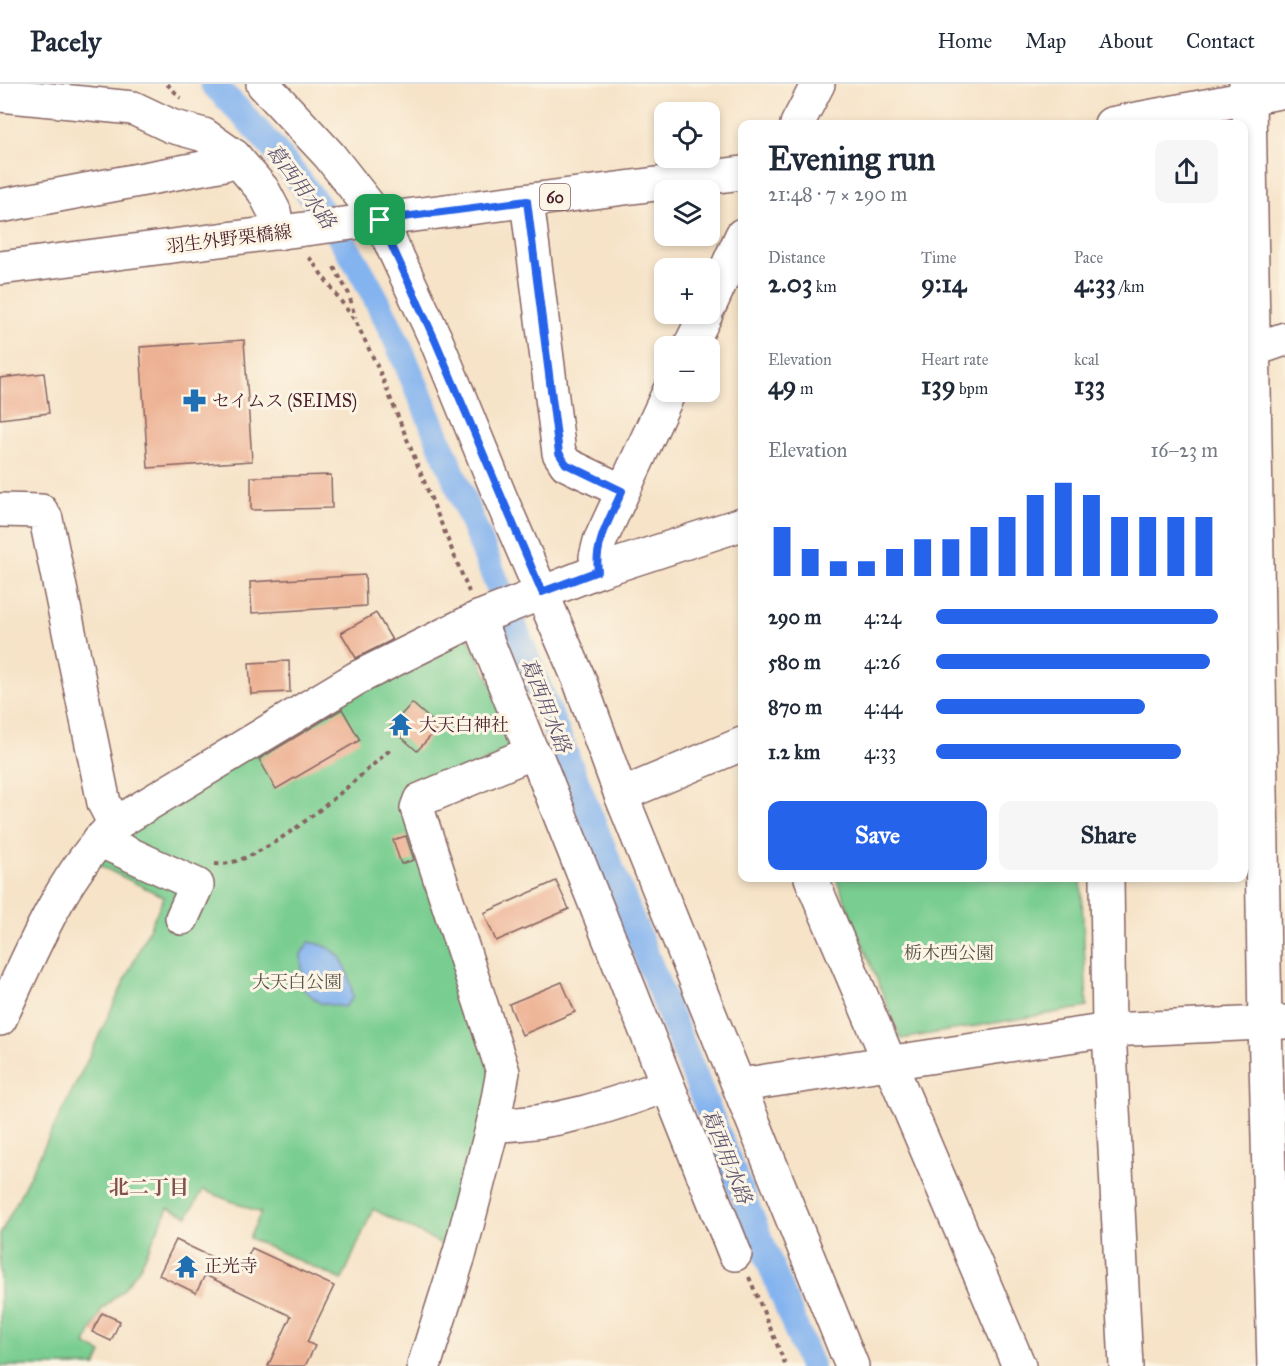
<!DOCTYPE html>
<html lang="en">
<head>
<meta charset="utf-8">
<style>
	:root { --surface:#fff; --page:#f6f6f7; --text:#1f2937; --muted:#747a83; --line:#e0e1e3; --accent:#2563eb }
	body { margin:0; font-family:"IM FELL Great Primer","Noto Serif JP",serif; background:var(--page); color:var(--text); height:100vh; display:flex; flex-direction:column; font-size:22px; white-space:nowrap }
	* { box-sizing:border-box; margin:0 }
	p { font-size:20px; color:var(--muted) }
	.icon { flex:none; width:33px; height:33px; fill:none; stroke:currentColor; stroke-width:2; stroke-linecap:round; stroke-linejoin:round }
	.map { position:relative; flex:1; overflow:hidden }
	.details { position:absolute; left:738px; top:36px; width:510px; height:762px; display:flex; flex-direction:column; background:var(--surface); border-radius:12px; box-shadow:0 3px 9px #0003 }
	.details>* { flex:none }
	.buttons { position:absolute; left:654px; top:18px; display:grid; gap:12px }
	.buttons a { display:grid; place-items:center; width:66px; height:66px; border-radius:12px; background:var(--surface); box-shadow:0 3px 9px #0003; font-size:30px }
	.pin { position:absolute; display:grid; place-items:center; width:51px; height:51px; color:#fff; margin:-26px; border-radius:12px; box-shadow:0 3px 9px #0006 }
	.round { display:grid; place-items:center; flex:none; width:63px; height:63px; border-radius:12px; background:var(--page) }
	.overview { display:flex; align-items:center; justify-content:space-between; height:102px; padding:0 30px }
	h1 { font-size:33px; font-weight:800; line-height:45px }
	.figures { display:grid; grid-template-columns:repeat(3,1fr); gap:9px; height:102px; padding:6px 30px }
	.figures div { display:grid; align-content:center }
	.figures b { font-size:26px; font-weight:800 }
	.figures small { font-size:16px; font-weight:400 }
	.figures p { font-size:16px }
	.chart { height:168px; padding:12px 30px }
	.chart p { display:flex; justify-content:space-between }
	.chart svg { width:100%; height:108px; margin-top:6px; stroke:var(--accent); stroke-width:6 }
	.cta { display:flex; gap:12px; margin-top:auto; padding:12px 30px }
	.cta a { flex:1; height:69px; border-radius:12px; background:var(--accent); color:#fff; font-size:24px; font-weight:800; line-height:69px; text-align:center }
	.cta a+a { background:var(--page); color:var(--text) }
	ul { padding:0 30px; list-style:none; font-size:20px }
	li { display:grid; grid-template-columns:96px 72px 1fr; align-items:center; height:45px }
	li i { height:15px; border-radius:8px; background:var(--accent) }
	header { display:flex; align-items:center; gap:36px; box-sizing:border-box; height:84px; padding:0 30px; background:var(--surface); border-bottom:2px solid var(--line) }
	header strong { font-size:28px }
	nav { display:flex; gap:33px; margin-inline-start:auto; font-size:21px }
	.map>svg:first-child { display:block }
	.green { fill:#79cd91; stroke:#62765e; stroke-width:1.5 }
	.water { fill:#84b4ef; stroke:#676a8d; stroke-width:1.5 }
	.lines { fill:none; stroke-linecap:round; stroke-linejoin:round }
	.canal { stroke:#84b4ef; stroke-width:26 }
	.building { fill:#edb193 }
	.minor-casing { stroke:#866462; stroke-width:36 }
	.major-casing { stroke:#866462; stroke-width:36 }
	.path { stroke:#866462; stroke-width:4; stroke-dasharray:4.5 4.5; stroke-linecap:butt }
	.minor { stroke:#fff; stroke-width:33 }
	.major { stroke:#fff; stroke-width:33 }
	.route-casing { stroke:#fff; stroke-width:12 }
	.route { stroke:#2563eb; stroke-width:8 }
	.labels { text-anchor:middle; stroke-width:6; stroke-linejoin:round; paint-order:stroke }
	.shield { fill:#fcf5e5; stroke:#7f5f63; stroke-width:1.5 }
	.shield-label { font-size:16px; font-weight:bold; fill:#4a1f2b }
	.street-label { font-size:18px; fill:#4a1f2b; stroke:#fcf5e5 }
	.poi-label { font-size:18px; fill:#4a1f2b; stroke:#fcf5e5; text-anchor:start }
	.park-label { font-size:18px; fill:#58534a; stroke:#fcf5e5 }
	.water-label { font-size:20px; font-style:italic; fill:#5e5370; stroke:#fcf5e5 }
	.neighbourhood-label { font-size:20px; font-weight:bold; fill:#83524f; stroke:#fcf5e5 }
</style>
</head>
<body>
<header>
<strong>Pacely</strong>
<nav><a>Home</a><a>Map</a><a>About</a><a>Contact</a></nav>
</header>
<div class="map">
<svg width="1285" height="1282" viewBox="0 0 1285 1282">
	<rect width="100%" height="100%" fill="#fcf5e5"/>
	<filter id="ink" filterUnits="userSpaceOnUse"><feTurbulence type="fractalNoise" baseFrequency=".0167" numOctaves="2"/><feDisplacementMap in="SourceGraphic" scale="12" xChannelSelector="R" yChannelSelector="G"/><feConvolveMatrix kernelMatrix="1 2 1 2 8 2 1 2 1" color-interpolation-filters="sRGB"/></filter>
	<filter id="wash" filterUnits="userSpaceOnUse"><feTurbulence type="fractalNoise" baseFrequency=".008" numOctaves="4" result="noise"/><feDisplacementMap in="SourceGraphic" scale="24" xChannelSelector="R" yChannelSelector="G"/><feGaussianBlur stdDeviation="1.35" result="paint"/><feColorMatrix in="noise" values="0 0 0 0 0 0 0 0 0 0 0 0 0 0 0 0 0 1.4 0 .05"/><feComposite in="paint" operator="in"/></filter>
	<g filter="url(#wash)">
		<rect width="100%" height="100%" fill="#f6e3c8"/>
		<g class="green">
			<path d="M466,549L521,660L412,714L496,999L449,1164L373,1125L342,1196L249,1154L261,1129L203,1106L188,1132L168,1124L140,1183L123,1206L102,1225L85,1260L102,1269L96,1282H0V1151L88,975L164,813L88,776L111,750Z"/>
			<path d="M836,794H1081L1087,923L901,955Z"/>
		</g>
		<path class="water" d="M309,858C342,862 350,885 353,914L344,923L320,919L303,905L301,870Z"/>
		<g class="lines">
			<path class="canal" d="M213,0C268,54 315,111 355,177C394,242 421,316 451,385L811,1282"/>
		</g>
		<g id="blocks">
			<g class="building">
				<path d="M244,256L252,377L148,384L140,263Z"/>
				<path d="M44,289L49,329L0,335V294Z"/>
				<path d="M331,391L332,424L251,426V393Z"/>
				<path d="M365,491L366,522L252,529L250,498Z"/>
				<path d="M376,529L392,556L356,574L341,549Z"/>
				<path d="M289,577L290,608L251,610L249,579Z"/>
				<path d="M412,619L439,643L417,667L390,643Z"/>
				<path d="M342,625L360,656L276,705L259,675Z"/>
				<path d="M406,752L414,776L401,780L393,756Z"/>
				<path d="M556,797L569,825L496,857L484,829Z"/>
				<path d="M562,898L575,928L522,951L509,920Z"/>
				<path d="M176,1156L241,1187L252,1164L334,1202L307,1258L315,1262L305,1282H268L291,1232L205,1191L196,1209L159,1191Z"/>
				<path d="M102,1229L120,1237L111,1257L92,1248Z"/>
			</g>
		</g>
	</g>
	<g filter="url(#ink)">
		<use href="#blocks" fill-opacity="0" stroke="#866462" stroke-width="1.5"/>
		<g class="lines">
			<defs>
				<g id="minor">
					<path d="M263,0L329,71L380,136L390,157L436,256L501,415L579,595L621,711L852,1282"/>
					<path d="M1246,0L1249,16L1265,938L1274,1282"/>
					<path d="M0,11L133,24L171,42L204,51L234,72L263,106L274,127L278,149"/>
					<path d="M797,40L818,0"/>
					<path d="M527,117L559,369L566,380L622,407"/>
					<path d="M0,122L224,80L234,72"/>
					<path d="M710,221L742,151"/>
					<path d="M690,262L706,230"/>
					<path d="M1244,269L1285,255"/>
					<path d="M0,426L41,427L46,435L104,719L115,740"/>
					<path d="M598,487L596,473L600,457L669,308"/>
					<path d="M478,534L531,666L538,676L735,1170"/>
					<path d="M621,711L742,660"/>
					<path d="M99,756L197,801L182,834"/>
					<path d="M811,794L1019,1282"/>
					<path d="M1107,794L1109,946L1126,1282"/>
					<path d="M0,935C32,867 60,794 115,740L357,594L478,534L598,487L742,440"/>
					<path d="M740,1001L1109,946L1285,938"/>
					<path d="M493,1041C554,1041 611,1022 667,1001"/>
					<path d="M424,1282L460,1168L493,1041L503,988L417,724L420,716L524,672L531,666"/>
				</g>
				<g id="major">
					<path d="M1111,40L1285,7"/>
					<path d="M0,184L742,89"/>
				</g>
			</defs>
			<use href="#minor" class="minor-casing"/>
			<use href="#major" class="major-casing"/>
			<g class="path">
				<path d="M167,0L181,14"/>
				<path d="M309,173L356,238L379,286L469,508"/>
				<path d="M334,183L349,210L355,234"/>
				<path d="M215,780C262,784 355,696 391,665"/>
				<path d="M749,1193L786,1282"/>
			</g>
			<use href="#minor" class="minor"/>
			<use href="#major" class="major"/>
		</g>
	</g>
	<g class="lines" filter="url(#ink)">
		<defs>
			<path id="route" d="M527,117L559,369L566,380L622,407C611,433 594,459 598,487L542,508L435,256L380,136Z"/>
		</defs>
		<use href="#route" class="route-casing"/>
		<use href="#route" class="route"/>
	</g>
	<defs>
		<symbol id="pharmacy-bare" viewBox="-9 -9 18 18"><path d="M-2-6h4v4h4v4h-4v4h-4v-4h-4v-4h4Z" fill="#1f6fb2" stroke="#fcf5e5" stroke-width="2.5" paint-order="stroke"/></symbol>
		<symbol id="temple-bare" viewBox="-9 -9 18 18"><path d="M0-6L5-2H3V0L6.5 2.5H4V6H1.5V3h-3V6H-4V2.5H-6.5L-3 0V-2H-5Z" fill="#1f6fb2" stroke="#fcf5e5" stroke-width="2.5" paint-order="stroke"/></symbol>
	</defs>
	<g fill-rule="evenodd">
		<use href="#pharmacy-bare" x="178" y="300" width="33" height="33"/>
		<use href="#temple-bare" x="384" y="624" width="33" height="33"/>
		<use href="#temple-bare" x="170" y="1166" width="33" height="33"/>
	</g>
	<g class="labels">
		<rect class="shield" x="540" y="100" width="30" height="26" rx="4.5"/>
		<g class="shield-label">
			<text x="555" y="119">60</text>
		</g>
		<g class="street-label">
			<text transform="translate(229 155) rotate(-7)" y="6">羽生外野栗橋線</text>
		</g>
		<g class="poi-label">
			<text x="212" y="323">セイムス (SEIMS)</text>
			<text x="419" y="647">大天白神社</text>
			<text x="204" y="1188">正光寺</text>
		</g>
		<g class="park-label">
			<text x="949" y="875">栃木西公園</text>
			<text x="297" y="904">大天白公園</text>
		</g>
		<g class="water-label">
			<text transform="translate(301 102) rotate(53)" y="7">葛西用水路</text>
			<text transform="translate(546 621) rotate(68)" y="7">葛西用水路</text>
			<text transform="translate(727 1072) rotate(68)" y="7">葛西用水路</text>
		</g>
		<g class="neighbourhood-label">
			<text x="149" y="1110">北二丁目</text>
		</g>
	</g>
</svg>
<div class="buttons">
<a><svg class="icon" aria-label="locate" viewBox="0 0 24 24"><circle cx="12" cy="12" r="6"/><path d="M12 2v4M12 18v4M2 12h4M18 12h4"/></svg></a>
<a><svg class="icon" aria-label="layers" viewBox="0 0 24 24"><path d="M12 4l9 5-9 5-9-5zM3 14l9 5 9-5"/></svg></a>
<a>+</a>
<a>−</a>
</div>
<div class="pin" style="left:380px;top:136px;background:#1e9e55"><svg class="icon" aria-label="arrive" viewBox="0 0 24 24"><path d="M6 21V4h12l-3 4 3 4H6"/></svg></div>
<section class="details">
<div class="overview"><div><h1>Evening run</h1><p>21:48 · 7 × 290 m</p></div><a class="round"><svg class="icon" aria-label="share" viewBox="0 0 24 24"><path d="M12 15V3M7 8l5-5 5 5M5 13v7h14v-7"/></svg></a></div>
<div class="figures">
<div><p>Distance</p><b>2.03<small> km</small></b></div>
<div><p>Time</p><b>9:14</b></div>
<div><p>Pace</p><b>4:33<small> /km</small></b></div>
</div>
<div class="figures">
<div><p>Elevation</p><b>49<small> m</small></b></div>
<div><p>Heart rate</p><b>139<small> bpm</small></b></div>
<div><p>kcal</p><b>133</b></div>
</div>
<div class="chart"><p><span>Elevation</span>16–23 m</p>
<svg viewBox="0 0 160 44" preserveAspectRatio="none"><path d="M5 44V24M15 44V33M25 44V38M35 44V38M45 44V33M55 44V29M65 44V29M75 44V24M85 44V20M95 44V11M105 44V6M115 44V11M125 44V20M135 44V20M145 44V20M155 44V20"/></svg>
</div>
<ul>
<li><b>290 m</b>4:24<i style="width:100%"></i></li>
<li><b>580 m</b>4:26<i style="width:97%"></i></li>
<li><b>870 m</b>4:44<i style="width:74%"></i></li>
<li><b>1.2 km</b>4:33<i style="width:87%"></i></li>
</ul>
<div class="cta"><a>Save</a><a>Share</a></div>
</section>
</div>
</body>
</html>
